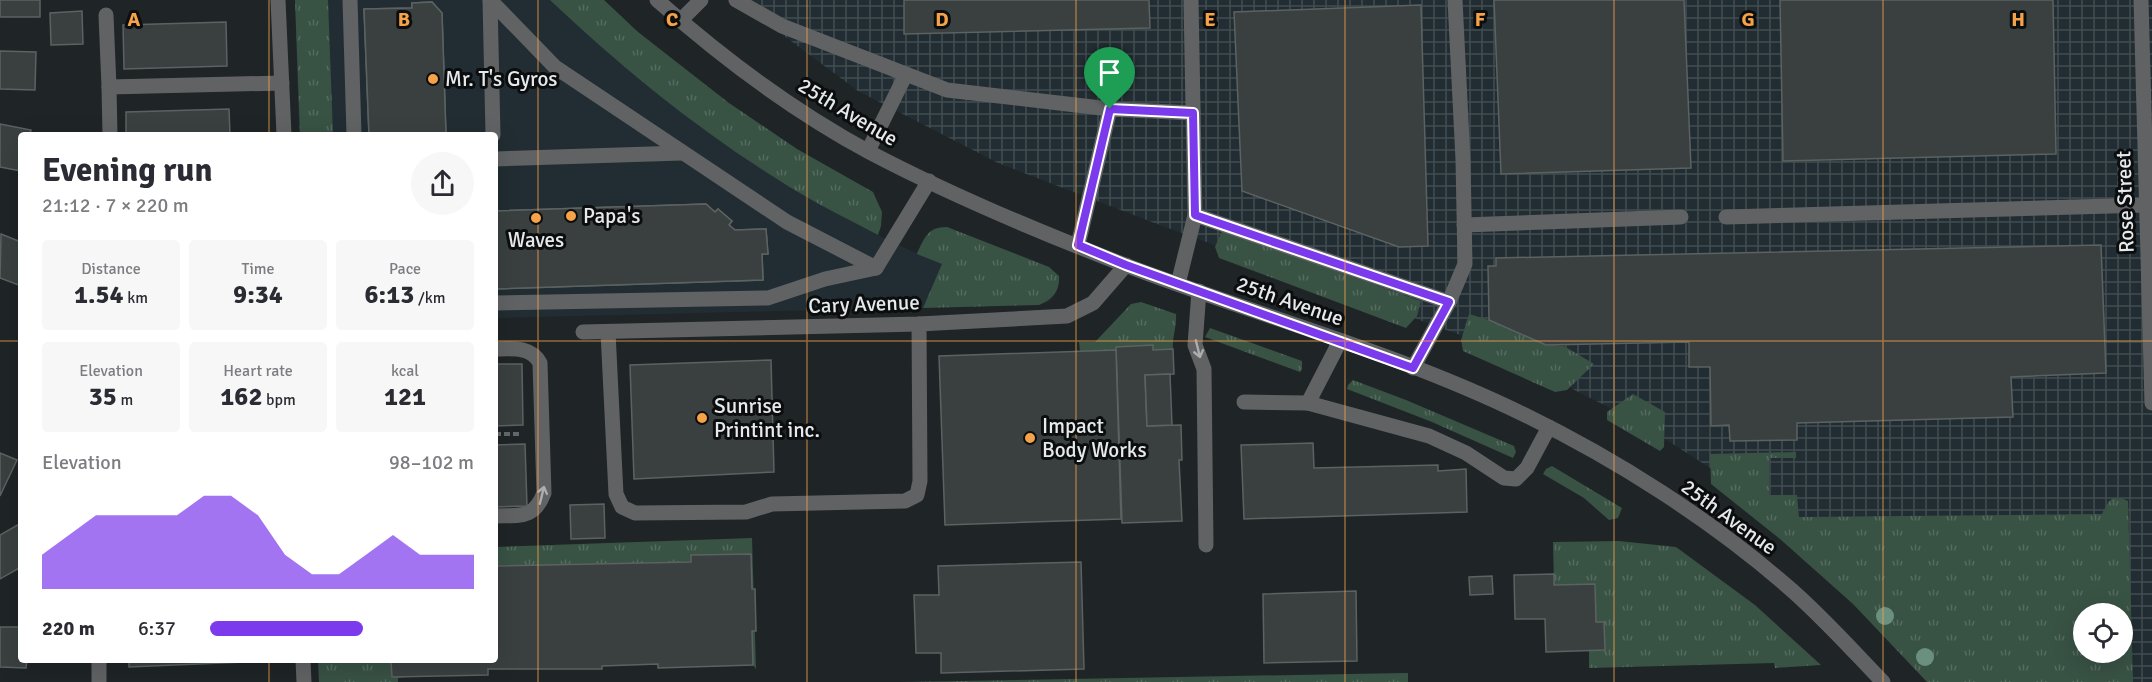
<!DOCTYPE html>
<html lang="en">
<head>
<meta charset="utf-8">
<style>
	:root { --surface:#fff; --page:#f7f7f7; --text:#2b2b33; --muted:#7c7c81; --accent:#7c3aed }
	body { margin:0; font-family:Signika,sans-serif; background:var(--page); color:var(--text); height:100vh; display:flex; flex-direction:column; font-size:22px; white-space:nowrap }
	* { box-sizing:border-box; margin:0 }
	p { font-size:20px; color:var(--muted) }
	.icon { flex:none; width:33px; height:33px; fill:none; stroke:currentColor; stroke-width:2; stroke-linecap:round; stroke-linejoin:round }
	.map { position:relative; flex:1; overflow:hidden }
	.panel { position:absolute; left:18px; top:132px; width:480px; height:531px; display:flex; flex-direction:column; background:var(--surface); border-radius:6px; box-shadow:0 6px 24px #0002 }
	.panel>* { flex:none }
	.tools { position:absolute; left:2073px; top:603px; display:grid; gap:12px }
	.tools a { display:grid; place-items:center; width:60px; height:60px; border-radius:50%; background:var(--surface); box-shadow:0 6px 24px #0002; font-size:30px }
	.pin { position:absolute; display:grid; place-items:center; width:51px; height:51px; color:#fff; margin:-62px -26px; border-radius:50% 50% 50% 0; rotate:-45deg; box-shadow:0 0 6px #0007 }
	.pin .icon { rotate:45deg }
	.round { display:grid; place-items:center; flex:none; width:63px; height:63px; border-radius:32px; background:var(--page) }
	.headline { display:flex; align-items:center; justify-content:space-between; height:102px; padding:0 24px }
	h1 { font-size:33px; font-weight:800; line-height:45px }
	.metrics { display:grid; grid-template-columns:repeat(3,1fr); gap:9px; height:102px; padding:6px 24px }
	.metrics div { display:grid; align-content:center; border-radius:6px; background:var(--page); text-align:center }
	.metrics b { font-size:26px; font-weight:800 }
	.metrics small { font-size:16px; font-weight:400 }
	.metrics p { font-size:16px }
	.chart { height:168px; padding:12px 24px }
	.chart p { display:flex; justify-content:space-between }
	.chart svg { width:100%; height:108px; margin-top:6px; fill:var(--accent); opacity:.7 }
	ul { padding:0 24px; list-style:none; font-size:20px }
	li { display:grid; grid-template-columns:96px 72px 1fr; align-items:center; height:45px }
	li i { height:15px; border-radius:8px; background:var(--accent) }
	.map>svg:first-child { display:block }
	.built { fill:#212d32 }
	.industrial { fill:url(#industrial-grid); fill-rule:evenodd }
	.grass { fill:url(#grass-tufts); fill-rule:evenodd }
	.building { fill:#3a4040; stroke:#5c6262; stroke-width:1.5 }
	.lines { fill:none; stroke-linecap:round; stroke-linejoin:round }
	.path { stroke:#63686a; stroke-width:4; stroke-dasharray:6 3; stroke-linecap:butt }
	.service { stroke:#616264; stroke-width:15 }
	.minor { stroke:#616264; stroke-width:15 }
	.tertiary { stroke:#616264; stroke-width:15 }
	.tree { fill:#6b907f }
	.oneway { stroke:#abadaf }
	.route-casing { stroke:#fff; stroke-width:12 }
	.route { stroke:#7c3aed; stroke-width:8 }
	.grid { fill:none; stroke:#f6a248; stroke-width:1.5; stroke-opacity:0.55 }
	.poi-dot { fill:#f6a248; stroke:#0b0d0e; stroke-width:2 }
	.labels { text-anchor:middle; stroke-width:6; stroke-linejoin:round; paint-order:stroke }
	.poi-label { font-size:21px; fill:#e7eaec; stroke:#0b0d0e; text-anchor:start }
	.street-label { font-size:21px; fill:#e7eaec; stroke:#0b0d0e }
	.grid-label { font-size:20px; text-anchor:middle; font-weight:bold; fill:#f6a248; stroke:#0b0d0e; stroke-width:6; stroke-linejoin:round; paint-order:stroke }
</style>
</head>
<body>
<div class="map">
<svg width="2152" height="682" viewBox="0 0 2152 682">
	<defs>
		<pattern id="industrial-grid" width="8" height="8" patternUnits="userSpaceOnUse" patternTransform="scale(1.5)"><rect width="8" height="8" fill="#212d32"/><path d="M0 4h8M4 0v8" fill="none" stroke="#414c50"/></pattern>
		<pattern id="grass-tufts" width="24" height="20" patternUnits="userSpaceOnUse" patternTransform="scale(1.5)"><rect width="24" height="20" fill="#385244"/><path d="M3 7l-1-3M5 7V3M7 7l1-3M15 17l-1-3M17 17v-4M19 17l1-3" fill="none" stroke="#556b5f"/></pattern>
	</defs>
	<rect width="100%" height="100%" fill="#1f2426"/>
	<path class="built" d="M295,0H604L638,32L729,103L797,149L873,192L882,212L878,235L916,253L929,232L934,228L947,227L1049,267L1059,276L1054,296L1048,302L1039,305L495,318V135H299Z"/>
	<path class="industrial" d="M736,0H2152V682H1951L1749,493L1640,423L1479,342L1149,221L998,163L858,91ZM2084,614H2122V652H2084Z"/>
	<g class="grass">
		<path d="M295,0H328L333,135H300Z"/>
		<path d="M550,0H604L638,32L729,103L797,149L873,192L882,212L881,226L878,235C844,217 809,200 777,179C694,127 621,67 550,0Z"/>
		<path d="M947,227L1049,267L1059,276C1060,291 1053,299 1039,305L923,308L942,264L917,254C924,238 928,227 947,227Z"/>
		<path d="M1222,231L1421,301L1417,316L1406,328L1219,258L1215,247Z"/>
		<path d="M1141,302L1176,314C1177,327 1172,337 1173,349L1153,350L1152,345L1116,347V350L1080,352L1079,342H1095L1131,304Z"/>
		<path d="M1469,314L1489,320L1546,345L1564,346L1594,364L1567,390L1555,392L1463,351L1461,340Z"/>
		<path d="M1210,328L1302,361V369L1300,372L1205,337Z"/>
		<path d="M1353,380L1406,400L1514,446L1516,452L1513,458L1432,422L1347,389L1348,385Z"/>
		<path d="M1633,394L1665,412L1664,447L1660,451L1607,420V412Z"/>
		<path d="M1796,452V458H1769V495H1797L1799,517L2102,514C2109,500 2111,493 2128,501L2133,682H1927L1853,604L1780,539L1711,484L1710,454ZM2084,614H2122V652H2084Z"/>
		<path d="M1552,466L1622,508L1618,518L1609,520L1584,498L1543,474L1546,469Z"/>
		<path d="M752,538L756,669L753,665L574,661L398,678V682H319L318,660H495V547Z"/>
		<path d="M1619,541L1676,547L1755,605L1821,665L1775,668L1774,663L1589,668V650L1605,649L1604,623L1596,622L1595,584L1554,585L1553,542Z"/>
		<path d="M1404,673H1408V682H900Z"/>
	</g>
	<g class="building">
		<rect x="0" y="0" width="40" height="17"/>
		<path d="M904,0H1149L1150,28L904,34Z"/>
		<path d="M1494,0H1684L1691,168L1501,174Z"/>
		<path d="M1780,0H2053L2056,154L1783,161Z"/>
		<path d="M432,2L442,13L446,135H369L364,9L412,8V3Z"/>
		<path d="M432,2L442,13L446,135H369L364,9L412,8V3Z"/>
		<path d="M1421,5L1428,246L1399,247L1242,191L1234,12Z"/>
		<path d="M82,11L83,44L51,45L50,13Z"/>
		<path d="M226,22L227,66L124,69L123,25Z"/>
		<path d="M0,51L36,52L35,90L0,89Z"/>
		<path d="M229,109L230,135H126V112Z"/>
		<path d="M0,124L31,130L30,135H21V171L0,167Z"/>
		<path d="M706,204L715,212L718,209L732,221L729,225L735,230L766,229L768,254H762L763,280L495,289V211Z"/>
		<path d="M706,204L715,212L718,209L732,221L729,225L735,230L766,229L768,254H762L763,280L495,289V211Z"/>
		<path d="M1,234L21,242V286L0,278Z"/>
		<path d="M2101,245L2106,373L2011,377L2013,417L1797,423V440L1730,441L1729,425L1711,426L1710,367H1689V342L1546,345L1489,320L1488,266H1496V258Z"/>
		<path d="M1153,345V350L1173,349L1174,374L1145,375L1147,426L1181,425L1182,460H1179L1182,521L1122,523L1116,347Z"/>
		<path d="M1116,350L1121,519L945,525L939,356Z"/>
		<path d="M771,360L774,472L634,479L630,365Z"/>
		<path d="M495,364H522L523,425L495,426Z"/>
		<path d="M1170,374L1172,425L1147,426L1145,375Z"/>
		<path d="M1313,443L1314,468L1438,465V471L1466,469L1467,512L1244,519L1241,445Z"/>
		<path d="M525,444L527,506L495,507V445Z"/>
		<path d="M0,453L17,460L0,496Z"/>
		<path d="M604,504L605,538L571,539L570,505Z"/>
		<path d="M21,523V567L0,579V535Z"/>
		<path d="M751,554L752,589H755L756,631H752L753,665L658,668V664L602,666V669H488V675L392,677L391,660H495V566L691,562V555Z"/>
		<path d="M1081,562L1084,669L941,673V653H916L914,595H939L938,566Z"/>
		<path d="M1554,574V585L1595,584L1596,622H1604L1605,650L1546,652L1545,619H1515L1514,575Z"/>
		<path d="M1492,576L1493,594L1470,595L1469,577Z"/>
		<path d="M1356,591L1357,661L1264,663L1263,594Z"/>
		<path d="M0,627H21V660H27L26,668L0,667Z"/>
		<path d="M129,660H245V662L129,667Z"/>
	</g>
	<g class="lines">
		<path class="path" d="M495,434H521"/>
		<g class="service">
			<path d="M350,0L354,135"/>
			<path d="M490,0L555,67L787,222L876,268L929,181"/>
			<path d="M490,0L493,135"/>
			<path d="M736,0L782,26L947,90L1110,109"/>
			<path d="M106,15L109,87L282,83"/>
			<path d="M680,21L701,0"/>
			<path d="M109,87L110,135"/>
			<path d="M868,151L906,74"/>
			<path d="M495,159L682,153"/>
			<path d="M1195,215L1449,302"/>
			<path d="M1726,217L2146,205"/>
			<path d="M1464,225L1681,217"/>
			<path d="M1078,245L1110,109L1193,113"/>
			<path d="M1178,284L1195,215L1191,0"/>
			<path d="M1199,291L1195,345L1204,369L1206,545"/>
			<path d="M495,303L768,298L825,279L876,268"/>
			<path d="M608,332L616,494L622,507L635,513L746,512L772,504L905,501L917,495L920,481L919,324"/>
			<path d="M1340,341L1308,403L1429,436L1466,453L1504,478L1516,479L1527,468L1549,427"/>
			<path d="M495,349C512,349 531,346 540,363L544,493C534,519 521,515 495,516"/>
			<path d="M1413,368L1449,302L1465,264L1463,160L1455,0"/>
			<path d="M1244,402L1308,403"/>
			<path d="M99,660V682"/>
		</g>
		<g class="minor">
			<path d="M278,0L284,135"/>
			<path d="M2141,0L2152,403"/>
			<path d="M583,332L919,324L1067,316L1093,303L1126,265"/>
			<path d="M303,660L304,682"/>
		</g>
		<path class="tertiary" d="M657,0C721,57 795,112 871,153C953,196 1039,232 1125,265C1258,316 1397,352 1525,415C1617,460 1710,519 1787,586C1821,615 1852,650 1883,682"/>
	</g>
	<g class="tree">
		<circle cx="1885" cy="616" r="9"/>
		<circle cx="1925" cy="657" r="9"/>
	</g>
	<defs><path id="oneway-shaft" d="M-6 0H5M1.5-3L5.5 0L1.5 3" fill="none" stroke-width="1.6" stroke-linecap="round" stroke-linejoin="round" transform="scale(1.5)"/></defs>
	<g class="oneway">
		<use href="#oneway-shaft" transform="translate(1198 349) rotate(76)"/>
		<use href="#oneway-shaft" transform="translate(542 495) rotate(-76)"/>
	</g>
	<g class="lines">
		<defs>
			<path id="route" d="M1110,109L1193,113L1195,215L1449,302L1413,368L1126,265L1078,245Z"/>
		</defs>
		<use href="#route" class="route-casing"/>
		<use href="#route" class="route"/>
	</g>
	<path class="grid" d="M269,0V135M538,0V682M807,0V682M1076,0V682M1345,0V682M1614,0V682M1883,0V682M0,341H21M495,341H2152M269,660V682"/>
	<g class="poi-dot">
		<circle cx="433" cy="79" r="6"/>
		<circle cx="571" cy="216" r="6"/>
		<circle cx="536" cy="218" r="6"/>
		<circle cx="702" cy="418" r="6"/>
		<circle cx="1030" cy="438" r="6"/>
	</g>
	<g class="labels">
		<g class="poi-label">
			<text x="445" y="86">Mr. T's Gyros</text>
			<text x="583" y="223">Papa's</text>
			<text x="536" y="247" text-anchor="middle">Waves</text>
			<text x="714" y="413">Sunrise<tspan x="714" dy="24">Printint inc.</tspan></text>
			<text x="1042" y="433">Impact<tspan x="1042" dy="24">Body Works</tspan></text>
		</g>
		<g class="street-label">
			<text transform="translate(848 112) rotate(31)" y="7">25th Avenue</text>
			<text transform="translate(2125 202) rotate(-92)" y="7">Rose Street</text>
			<text transform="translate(1290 301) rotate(19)" y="7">25th Avenue</text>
			<text transform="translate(864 304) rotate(-2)" y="7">Cary Avenue</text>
			<text transform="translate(1729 517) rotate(36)" y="7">25th Avenue</text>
		</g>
	</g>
	<g class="grid-label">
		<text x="134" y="26">A</text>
		<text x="404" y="26">B</text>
		<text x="672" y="26">C</text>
		<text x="942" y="26">D</text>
		<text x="1210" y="26">E</text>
		<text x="1480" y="26">F</text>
		<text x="1748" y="26">G</text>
		<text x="2018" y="26">H</text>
	</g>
</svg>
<div class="tools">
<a><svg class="icon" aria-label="locate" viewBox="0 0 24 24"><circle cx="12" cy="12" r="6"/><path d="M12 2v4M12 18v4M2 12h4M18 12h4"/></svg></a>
</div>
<div class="pin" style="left:1110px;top:109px;background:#1e9e55"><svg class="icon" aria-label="arrive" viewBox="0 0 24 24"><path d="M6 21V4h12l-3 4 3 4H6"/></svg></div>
<section class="panel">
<div class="headline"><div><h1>Evening run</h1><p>21:12 · 7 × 220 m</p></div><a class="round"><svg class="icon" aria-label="share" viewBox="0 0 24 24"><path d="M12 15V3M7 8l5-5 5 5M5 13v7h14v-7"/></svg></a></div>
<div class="metrics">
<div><p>Distance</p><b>1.54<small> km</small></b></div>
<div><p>Time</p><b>9:34</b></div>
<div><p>Pace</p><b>6:13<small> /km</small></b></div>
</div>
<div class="metrics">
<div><p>Elevation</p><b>35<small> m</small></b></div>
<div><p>Heart rate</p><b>162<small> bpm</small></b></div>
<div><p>kcal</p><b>121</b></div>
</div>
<div class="chart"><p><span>Elevation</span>98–102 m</p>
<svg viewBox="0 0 160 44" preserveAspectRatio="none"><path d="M0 44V30L10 22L20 14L30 14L40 14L50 14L60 6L70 6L80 14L90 30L100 38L110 38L120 30L130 22L140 30L150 30L160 30V44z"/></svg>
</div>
<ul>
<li><b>220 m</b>6:37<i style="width:58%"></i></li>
</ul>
</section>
</div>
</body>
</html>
